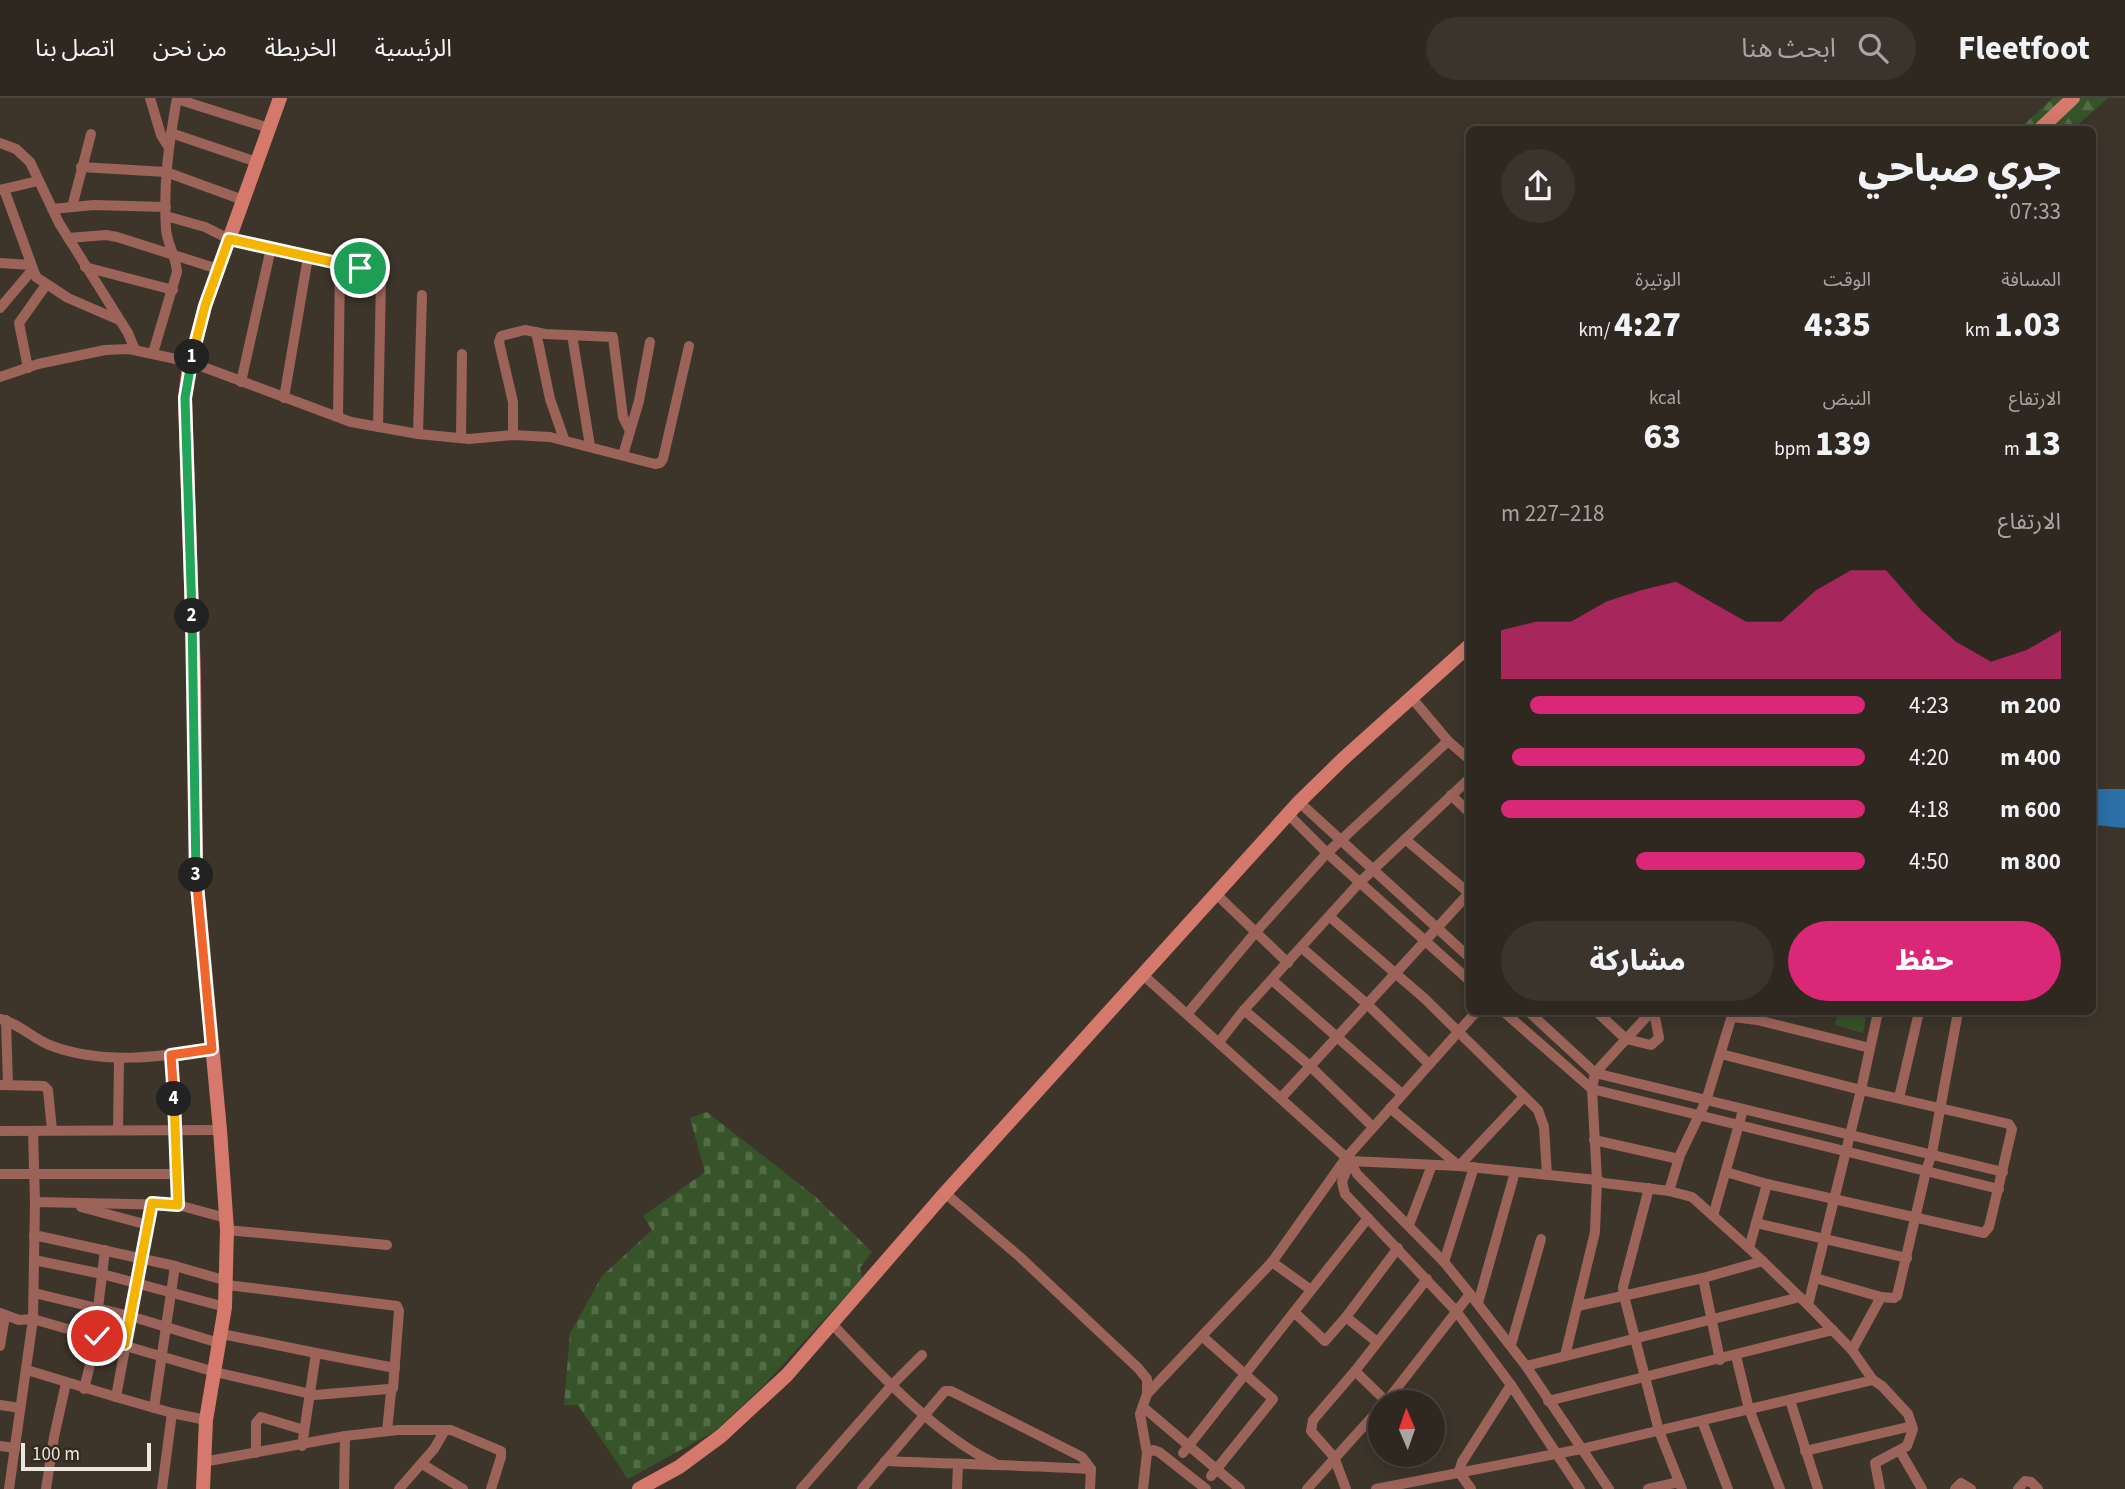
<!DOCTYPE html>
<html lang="ar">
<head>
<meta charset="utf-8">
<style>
	:root { --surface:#2e2820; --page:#3a342d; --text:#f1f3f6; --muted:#a7a6a5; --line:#49443e; --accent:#db2777 }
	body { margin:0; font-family:"Source Sans 3","Noto Sans Arabic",sans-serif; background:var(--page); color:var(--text); direction:rtl; height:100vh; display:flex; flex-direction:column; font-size:26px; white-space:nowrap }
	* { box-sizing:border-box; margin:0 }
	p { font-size:23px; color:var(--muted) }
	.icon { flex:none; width:38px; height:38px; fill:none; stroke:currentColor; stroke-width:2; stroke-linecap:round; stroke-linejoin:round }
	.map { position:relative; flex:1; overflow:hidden; direction:ltr }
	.side { position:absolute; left:1466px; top:28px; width:630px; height:889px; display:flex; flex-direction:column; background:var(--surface); border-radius:10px; box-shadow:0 4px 18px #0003,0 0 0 2px var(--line); direction:rtl }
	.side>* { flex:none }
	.needle { width:46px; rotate:358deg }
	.fabs { position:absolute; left:1368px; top:1292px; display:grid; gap:14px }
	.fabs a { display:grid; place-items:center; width:77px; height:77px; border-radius:50%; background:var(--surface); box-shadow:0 4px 18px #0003,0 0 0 2px var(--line); font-size:35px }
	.scale { position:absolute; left:21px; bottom:18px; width:130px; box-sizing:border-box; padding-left:7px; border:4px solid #ece6df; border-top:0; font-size:19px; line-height:24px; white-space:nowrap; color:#ece6df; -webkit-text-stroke:5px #332b20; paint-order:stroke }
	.pin { position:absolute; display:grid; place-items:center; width:60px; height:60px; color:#fff; margin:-30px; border:4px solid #fff; border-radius:50%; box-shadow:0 2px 7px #0007 }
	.km { position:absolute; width:35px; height:35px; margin:-18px; border-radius:50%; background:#222; color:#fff; font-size:19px; line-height:35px; text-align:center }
	.round { display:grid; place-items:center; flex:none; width:74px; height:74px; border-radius:37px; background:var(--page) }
	.overview { display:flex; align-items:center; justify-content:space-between; height:119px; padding:0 35px }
	h1 { font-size:38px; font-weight:800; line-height:52px }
	.figures { display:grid; grid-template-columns:repeat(3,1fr); gap:10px; height:119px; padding:7px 35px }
	.figures div { display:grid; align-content:center }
	.figures b { font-size:35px; font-weight:800 }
	.figures small { font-size:19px; font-weight:400 }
	.figures p { font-size:19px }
	.chart { height:196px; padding:14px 35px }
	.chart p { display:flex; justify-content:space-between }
	.chart svg { width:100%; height:126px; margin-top:7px; fill:var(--accent); opacity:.7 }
	.action { display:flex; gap:14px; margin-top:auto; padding:14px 35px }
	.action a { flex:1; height:80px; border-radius:42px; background:var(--accent); color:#fff; font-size:28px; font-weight:800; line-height:80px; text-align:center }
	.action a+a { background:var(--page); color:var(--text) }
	ul { padding:0 35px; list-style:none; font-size:23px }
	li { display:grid; grid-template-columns:112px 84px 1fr; align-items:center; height:52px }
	li i { height:18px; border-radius:9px; background:var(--accent) }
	header { display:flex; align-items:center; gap:42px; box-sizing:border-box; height:98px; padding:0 35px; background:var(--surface); border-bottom:2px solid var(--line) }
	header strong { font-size:33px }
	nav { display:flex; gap:38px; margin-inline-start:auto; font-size:24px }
	.search { width:490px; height:63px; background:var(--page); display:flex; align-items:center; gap:18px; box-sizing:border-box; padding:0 24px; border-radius:38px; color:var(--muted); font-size:26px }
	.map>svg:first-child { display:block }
	.green { fill:#36532a }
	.forest { fill:url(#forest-firs) }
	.cemetery { fill:url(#cemetery-stones) }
	.water { fill:#2c70a7 }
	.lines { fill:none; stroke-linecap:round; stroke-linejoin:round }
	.street { stroke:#9c635a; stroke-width:10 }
	.secondary { stroke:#d4796c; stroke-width:14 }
	.split-1-casing { stroke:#fff; stroke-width:14 }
	.split-2-casing { stroke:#fff; stroke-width:14 }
	.split-3-casing { stroke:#fff; stroke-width:14 }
	.split-4-casing { stroke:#fff; stroke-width:14 }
	.split-5-casing { stroke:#fff; stroke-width:14 }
	.split-1 { stroke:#f5b400; stroke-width:9 }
	.split-2 { stroke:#22a559; stroke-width:9 }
	.split-3 { stroke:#22a559; stroke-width:9 }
	.split-4 { stroke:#f0652b; stroke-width:9 }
	.split-5 { stroke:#f5b400; stroke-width:9 }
</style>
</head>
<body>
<header>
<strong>Fleetfoot</strong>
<div class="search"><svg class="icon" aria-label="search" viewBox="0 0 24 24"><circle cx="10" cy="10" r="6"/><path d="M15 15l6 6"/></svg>ابحث هنا</div>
<nav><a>الرئيسية</a><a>الخريطة</a><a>من نحن</a><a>اتصل بنا</a></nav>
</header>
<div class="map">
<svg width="2125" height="1391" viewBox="0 0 2125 1391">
	<defs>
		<pattern id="forest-firs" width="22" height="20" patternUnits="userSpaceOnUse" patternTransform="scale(1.75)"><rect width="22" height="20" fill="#36532a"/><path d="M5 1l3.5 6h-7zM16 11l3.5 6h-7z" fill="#536c48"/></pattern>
		<pattern id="cemetery-stones" width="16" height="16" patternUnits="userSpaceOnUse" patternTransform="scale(1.75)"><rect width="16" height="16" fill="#36532a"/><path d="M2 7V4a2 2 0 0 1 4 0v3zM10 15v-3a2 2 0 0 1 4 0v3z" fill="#536c48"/></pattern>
	</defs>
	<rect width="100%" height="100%" fill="#3d352a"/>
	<path class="green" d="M1838,914H1867L1863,935L1835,927Z"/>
	<path class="forest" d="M2053,0H2108L2073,31L2018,32Z"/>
	<path class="cemetery" d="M707,1014L816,1099L872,1154L860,1170L862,1180L766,1285L715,1333L628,1381L578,1307H564L570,1235L602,1178L652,1132L643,1118L705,1074L690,1020Z"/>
	<path class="water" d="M2096,691H2125V730L2094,727Z"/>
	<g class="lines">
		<g class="street">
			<path d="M150,0L161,37L168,48"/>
			<path d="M177,1L269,30"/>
			<path d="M171,35L257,64"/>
			<path d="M0,45L16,51L30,64L59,125L128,235L135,252"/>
			<path d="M81,69L166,74L243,102"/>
			<path d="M4,91L36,179L68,200L119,222"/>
			<path d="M0,92L38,83"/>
			<path d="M72,109L91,36"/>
			<path d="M52,111L94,107L166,109"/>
			<path d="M166,118L205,129L229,141L378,175L381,181L378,329"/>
			<path d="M68,140L106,137L117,139L218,171"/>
			<path d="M0,165L31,167"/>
			<path d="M85,169L173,192"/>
			<path d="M0,210L33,171"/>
			<path d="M536,234L550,301L564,341"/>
			<path d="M572,237L590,348"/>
			<path d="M153,255L177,174C176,158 167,146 166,131C163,87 169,44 177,0"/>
			<path d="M28,270L19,225L46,187"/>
			<path d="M0,279L38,266L105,252L129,251L190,264L351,324L418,336L469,341L513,337L550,339L655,366L660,365L663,361L689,248"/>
			<path d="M241,284L271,150"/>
			<path d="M284,300L308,159"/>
			<path d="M338,319L340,166"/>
			<path d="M418,336L422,197"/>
			<path d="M513,337V304L499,244L501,238L525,232L545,236L613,239L623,319L630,333"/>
			<path d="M461,340L462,256"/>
			<path d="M623,357L639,303L650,244"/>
			<path d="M1411,599L1448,643L1470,662"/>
			<path d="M1451,697L1470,715"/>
			<path d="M1299,704L1470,860"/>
			<path d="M1288,716L1327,755L1470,883"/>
			<path d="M1405,741L1470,796"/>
			<path d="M1215,795L1288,865"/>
			<path d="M1330,819L1424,900L1538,1012L1544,1029L1547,1077"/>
			<path d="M1302,850L1367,906L1429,966"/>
			<path d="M1142,876L1350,1063L1357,1076L1444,1164L1470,1196L1526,1268L1609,1391"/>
			<path d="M1272,882L1402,996"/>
			<path d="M1244,912L1310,968L1373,1029"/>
			<path d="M1504,914L1592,991L1999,1091"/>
			<path d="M1529,914L1595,975L2003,1074"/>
			<path d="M1597,914L1626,941L1651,947L1659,940L1654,914"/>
			<path d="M1188,915L1255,835L1327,755L1448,643"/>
			<path d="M1733,919L1757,922L1870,950"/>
			<path d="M0,921C19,925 34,942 52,948C104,967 159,959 212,951"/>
			<path d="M6,922L8,987"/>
			<path d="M1219,944L1244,912L1360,784L1470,680"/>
			<path d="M1721,956L1861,992L2009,1026L2012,1031L1989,1129L1984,1135L1767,1086L1726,1074"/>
			<path d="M171,957L176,1032L178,1107"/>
			<path d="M0,987L44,988L48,992L52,1032"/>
			<path d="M1281,1000L1470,794"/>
			<path d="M1899,1000L1919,914"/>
			<path d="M1390,1010L1459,1068L1523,1000"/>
			<path d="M118,1032L119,961"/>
			<path d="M0,1033L220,1032"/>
			<path d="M1594,1042L1679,1061"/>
			<path d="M1350,1063L1459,1068L1597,1082L1604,1085L1669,1093L1692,1099L1749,1150L1808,1207L1852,1252L1873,1282L1882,1288L1908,1316L1913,1331L1907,1348L1875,1365L1880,1391"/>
			<path d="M1350,1063L1342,1084L1345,1096L1456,1213L1511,1287L1580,1391"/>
			<path d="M0,1076H177"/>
			<path d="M1649,1090L1623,1189L1624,1198L1659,1333L1682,1391"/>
			<path d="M1669,1093L1680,1057L1706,1003L1733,914"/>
			<path d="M945,1095L1020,1159L1138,1270L1147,1281V1296"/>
			<path d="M35,1104L178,1107L226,1120"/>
			<path d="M152,1105L116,1299L172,1315L206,1322"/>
			<path d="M81,1109L148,1127"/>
			<path d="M1713,1118L1743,1012"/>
			<path d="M1756,1125L1907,1160"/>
			<path d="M1409,1127L1432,1067"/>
			<path d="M227,1132L387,1147"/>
			<path d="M34,1137L175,1168L227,1183"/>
			<path d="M1749,1150L1767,1086"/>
			<path d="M34,1162L102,1176L225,1209"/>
			<path d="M1272,1164L1311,1192"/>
			<path d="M1444,1164L1474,1069"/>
			<path d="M1703,1180L1720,1262"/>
			<path d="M1815,1180L1881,1199L1894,1200L1897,1198L1926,1073L1932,1055L1958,914"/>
			<path d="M227,1187L397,1208L399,1213L393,1290L391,1294"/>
			<path d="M34,1195L130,1218L219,1245"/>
			<path d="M1478,1205L1515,1074"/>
			<path d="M1808,1207L1861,992L1878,914"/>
			<path d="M1578,1208L1703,1180L1763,1163"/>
			<path d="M98,1210L105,1152"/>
			<path d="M1294,1214L1325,1243L1346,1219"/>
			<path d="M0,1215L19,1222L33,1221L215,1274L315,1297L388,1291L391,1294L387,1333"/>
			<path d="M832,1226C878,1274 934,1336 994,1365"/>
			<path d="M222,1236L316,1255L302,1348"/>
			<path d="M1203,1239L1273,1301L1211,1378"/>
			<path d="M1377,1244L1346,1219L1398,1150"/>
			<path d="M1511,1247L1541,1141"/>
			<path d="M0,1248L5,1218"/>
			<path d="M1852,1252L1881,1199"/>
			<path d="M316,1255L395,1270"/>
			<path d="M1565,1258L1595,1134L1597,1082L1592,991L1595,975L1651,914"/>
			<path d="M1736,1258L1749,1311L1780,1391"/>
			<path d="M1526,1268L1800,1199"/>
			<path d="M27,1272L116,1299"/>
			<path d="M1355,1273L1387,1304"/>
			<path d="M84,1291L97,1238"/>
			<path d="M1790,1302L1818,1391"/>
			<path d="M1548,1303L1833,1232"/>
			<path d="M1386,1304L1470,1196"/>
			<path d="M0,1307L20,1310"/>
			<path d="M1143,1309L1240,1391"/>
			<path d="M154,1310L175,1168"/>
			<path d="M1702,1323L1728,1391"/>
			<path d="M0,1348L15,1350"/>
			<path d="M1433,1349L1435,1351"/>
			<path d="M1805,1353L1912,1328"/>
			<path d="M1900,1353L1922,1391"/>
			<path d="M256,1355V1325L261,1319L304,1332"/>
			<path d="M1147,1355L1140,1316L1147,1296L1272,1164L1346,1060L1476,914"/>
			<path d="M1183,1355L1368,1120"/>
			<path d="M885,1363C953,1366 1022,1367 1091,1371"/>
			<path d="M203,1364L345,1338L398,1332H451L501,1353V1359L491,1391"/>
			<path d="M422,1366L463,1391"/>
			<path d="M9,1391L33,1221L35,1104L33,1033"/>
			<path d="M46,1391L54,1339L66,1285"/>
			<path d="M162,1391L172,1315"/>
			<path d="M344,1391L345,1338"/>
			<path d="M399,1391L434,1351L445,1332"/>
			<path d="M801,1391L892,1287L922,1257"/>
			<path d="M862,1391L945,1293H951L1082,1359L1091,1371L1090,1391"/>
			<path d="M957,1391L958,1367"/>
			<path d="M1143,1391L1147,1355L1153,1352L1159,1354L1206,1391"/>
			<path d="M1307,1391L1381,1309"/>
			<path d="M1346,1391L1334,1359L1311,1333L1313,1322L1355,1273L1427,1181"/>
			<path d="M1376,1391L1581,1351L1873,1282"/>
			<path d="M1471,1391L1459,1374L1462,1364L1511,1287"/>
			<path d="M1648,1391L1679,1384"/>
			<path d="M1955,1391L1961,1385L1971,1391"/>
			<path d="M2018,1391L2025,1383L2031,1384L2038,1391"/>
		</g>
		<g class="secondary">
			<path d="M2039,32L2073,0"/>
			<path d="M203,1391L206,1322L225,1209L227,1132L220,1032L196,775L194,578L185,300L189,268L205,208L280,0"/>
			<path d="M639,1391L679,1369L721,1338L787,1277L945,1095L1299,704L1343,661L1470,547"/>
		</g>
	</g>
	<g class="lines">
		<defs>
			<path id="split-1" d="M192,259L205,208L229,141L360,170"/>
			<path id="split-2" d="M192,259L185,300L192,518"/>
			<path id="split-3" d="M192,518L196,777"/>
			<path id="split-4" d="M174,1001L171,957L212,951L196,777"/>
			<path id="split-5" d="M97,1238L125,1246L152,1105L178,1107L174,1001"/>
		</defs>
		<use href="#split-1" class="split-1-casing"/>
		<use href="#split-2" class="split-2-casing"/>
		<use href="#split-3" class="split-3-casing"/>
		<use href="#split-4" class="split-4-casing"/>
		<use href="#split-5" class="split-5-casing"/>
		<use href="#split-1" class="split-1"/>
		<use href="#split-2" class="split-2"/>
		<use href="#split-3" class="split-3"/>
		<use href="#split-4" class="split-4"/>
		<use href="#split-5" class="split-5"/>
	</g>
</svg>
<div class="fabs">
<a><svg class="needle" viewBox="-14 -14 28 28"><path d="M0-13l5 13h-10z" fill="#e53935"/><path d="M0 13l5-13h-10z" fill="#a7a6a5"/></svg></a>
</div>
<div class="scale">100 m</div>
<div class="pin" style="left:360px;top:170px;background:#1e9e55"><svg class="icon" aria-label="arrive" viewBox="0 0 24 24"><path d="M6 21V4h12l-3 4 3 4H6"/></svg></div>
<div class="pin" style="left:97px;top:1238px;background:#d93025"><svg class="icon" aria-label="check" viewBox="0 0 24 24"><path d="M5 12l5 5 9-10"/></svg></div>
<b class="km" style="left:192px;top:259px">1</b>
<b class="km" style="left:192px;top:518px">2</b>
<b class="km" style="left:196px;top:777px">3</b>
<b class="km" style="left:174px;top:1001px">4</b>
<section class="side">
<div class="overview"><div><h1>جري صباحي</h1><p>07:33</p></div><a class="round"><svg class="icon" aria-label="share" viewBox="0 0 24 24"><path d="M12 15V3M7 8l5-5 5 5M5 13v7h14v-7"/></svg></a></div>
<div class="figures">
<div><p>المسافة</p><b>1.03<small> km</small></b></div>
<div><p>الوقت</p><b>4:35</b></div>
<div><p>الوتيرة</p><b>4:27<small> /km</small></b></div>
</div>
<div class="figures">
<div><p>الارتفاع</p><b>13<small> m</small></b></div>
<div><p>النبض</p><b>139<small> bpm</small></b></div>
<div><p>kcal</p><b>63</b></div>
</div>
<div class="chart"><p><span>الارتفاع</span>218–227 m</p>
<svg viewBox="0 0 160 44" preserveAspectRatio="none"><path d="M0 44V27L10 24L20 24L30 17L40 13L50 10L60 17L70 24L80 24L90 13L100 6L110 6L120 20L130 31L140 38L150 34L160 27V44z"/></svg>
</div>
<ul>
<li><b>200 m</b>4:23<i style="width:92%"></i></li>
<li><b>400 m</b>4:20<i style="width:97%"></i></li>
<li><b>600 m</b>4:18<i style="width:100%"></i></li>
<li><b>800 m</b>4:50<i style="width:63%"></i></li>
</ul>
<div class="action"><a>حفظ</a><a>مشاركة</a></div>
</section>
</div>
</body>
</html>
